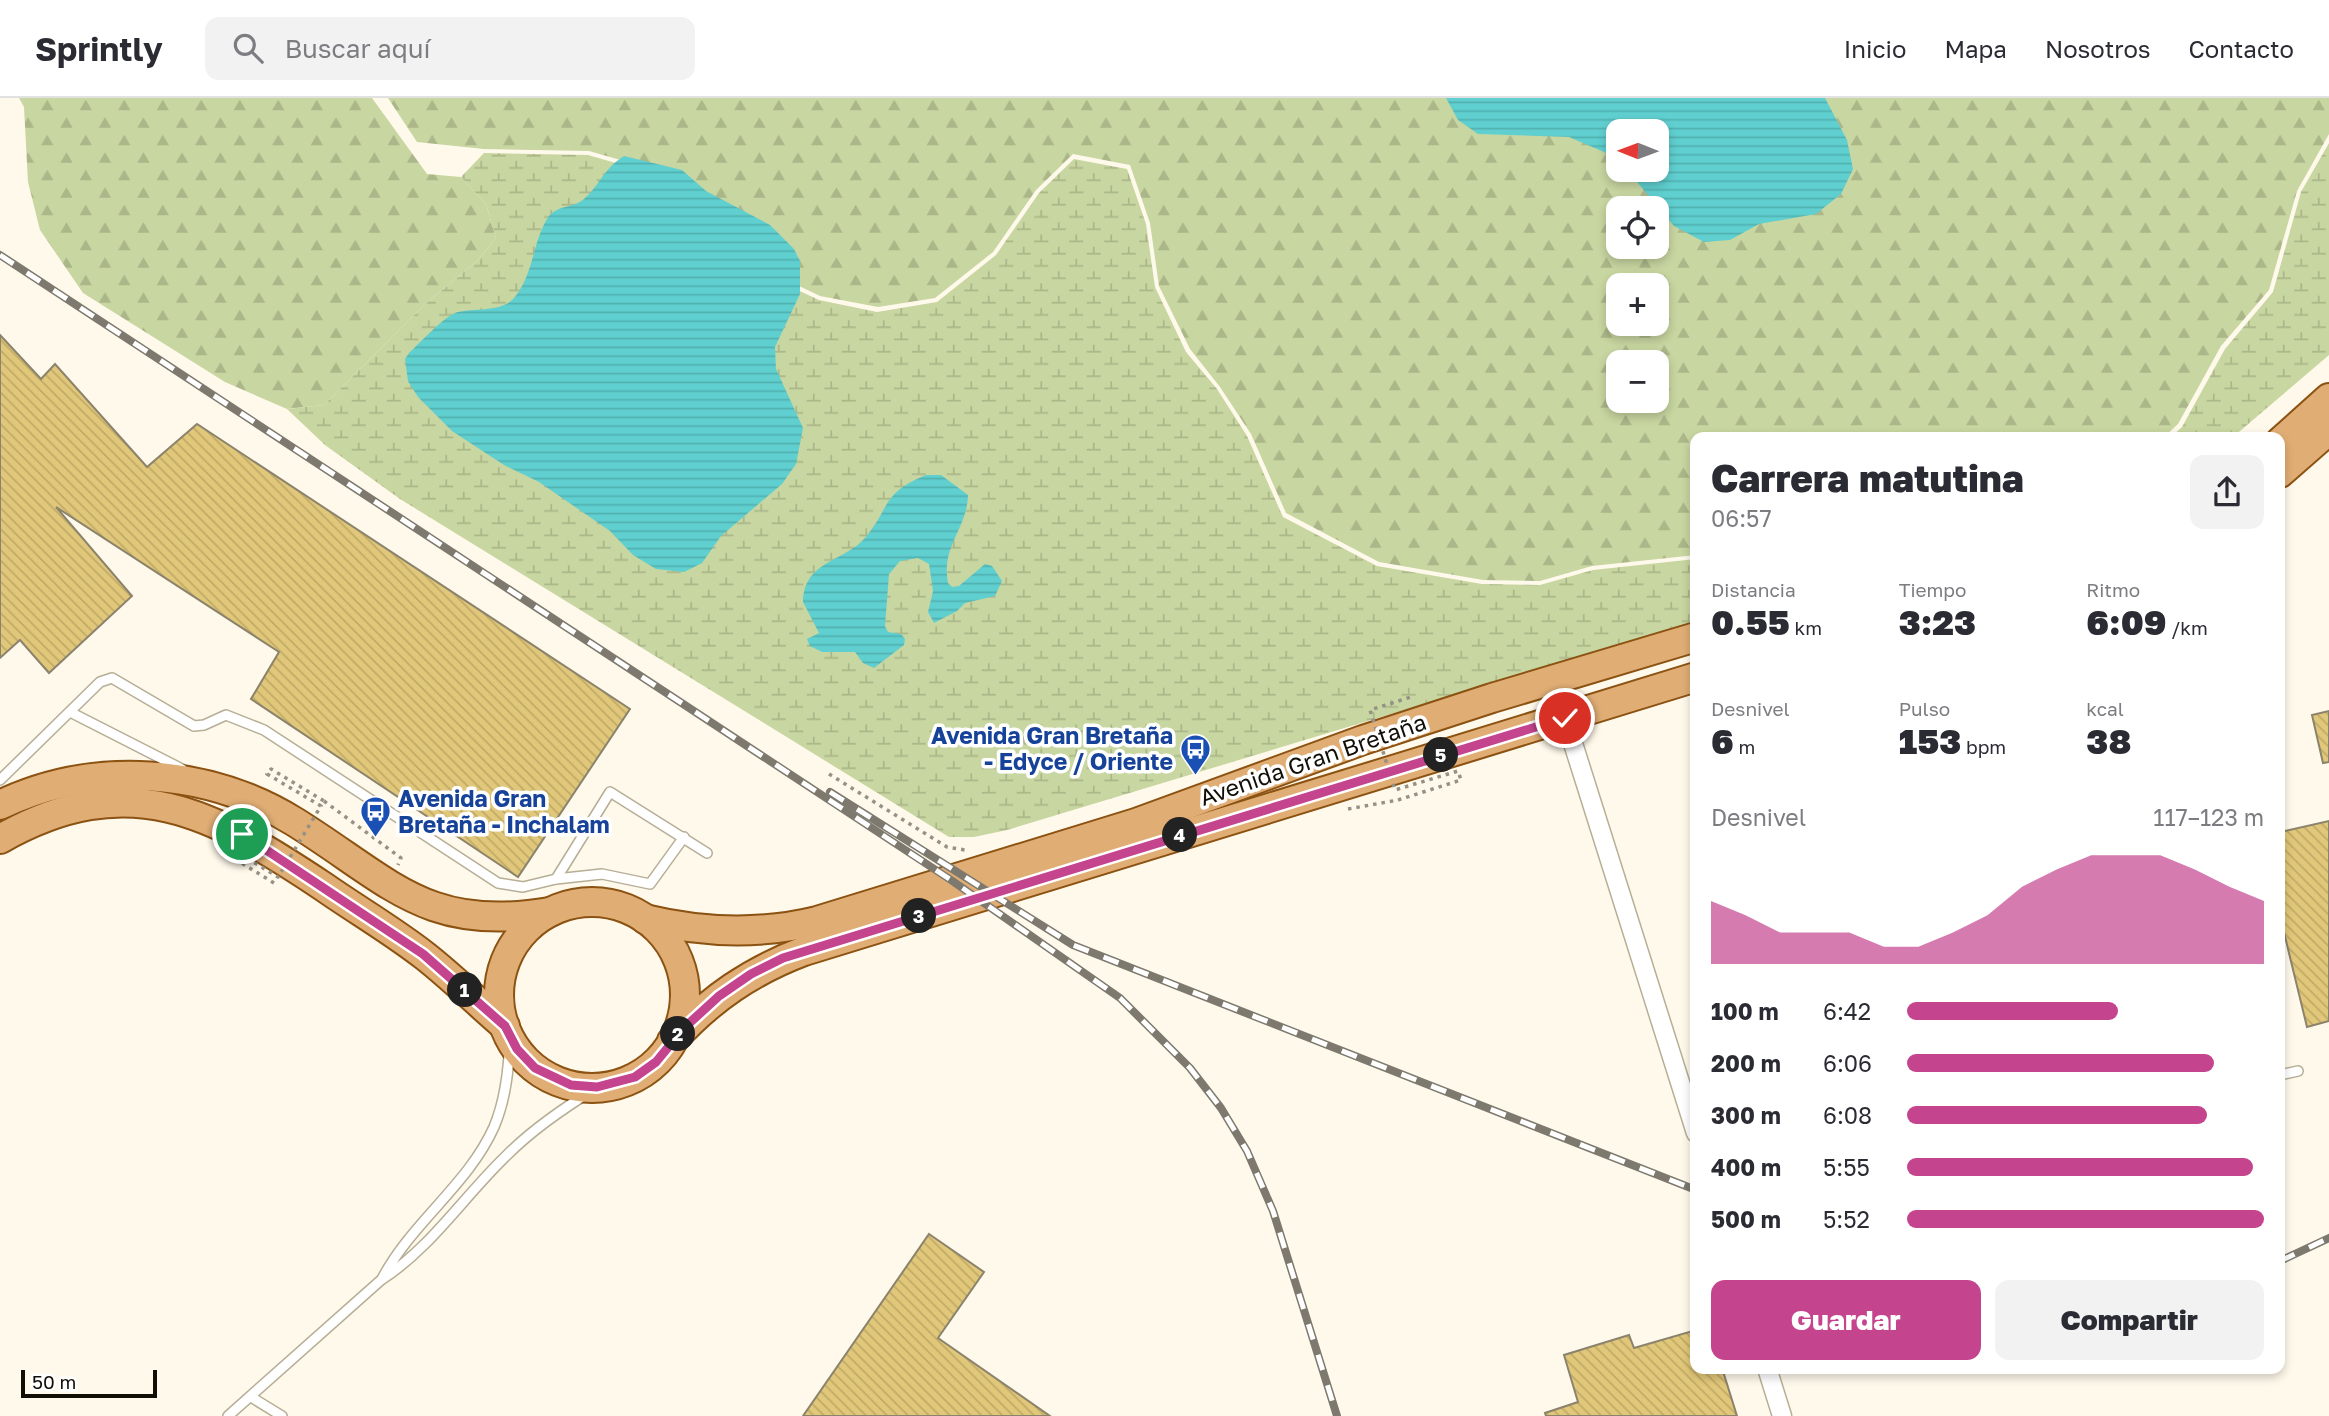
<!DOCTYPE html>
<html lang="es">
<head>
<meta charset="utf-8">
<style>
	:root { --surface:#fff; --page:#f2f2f3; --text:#2b2b33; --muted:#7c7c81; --line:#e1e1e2; --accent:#c4448e }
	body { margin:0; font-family:"Golos Text",sans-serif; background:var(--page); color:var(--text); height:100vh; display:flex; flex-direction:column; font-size:26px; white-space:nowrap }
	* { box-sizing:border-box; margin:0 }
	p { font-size:23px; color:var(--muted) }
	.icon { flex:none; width:38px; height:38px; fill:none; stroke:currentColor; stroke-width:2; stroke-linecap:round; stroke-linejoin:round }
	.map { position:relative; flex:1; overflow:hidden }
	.sheet { position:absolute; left:1690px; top:334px; width:595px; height:942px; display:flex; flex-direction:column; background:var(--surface); border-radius:14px; box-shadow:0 4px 10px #0003 }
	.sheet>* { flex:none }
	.needle { width:46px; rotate:271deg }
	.tools { position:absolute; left:1606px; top:21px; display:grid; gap:14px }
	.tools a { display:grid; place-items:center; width:63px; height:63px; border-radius:14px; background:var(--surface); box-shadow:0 4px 10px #0003; font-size:35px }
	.scale { position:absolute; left:21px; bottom:18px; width:136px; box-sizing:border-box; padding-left:7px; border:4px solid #110e06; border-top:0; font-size:19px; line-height:24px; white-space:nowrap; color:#110e06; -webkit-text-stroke:5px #fff; paint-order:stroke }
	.pin { position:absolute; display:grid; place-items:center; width:60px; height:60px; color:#fff; margin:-30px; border:4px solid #fff; border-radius:50%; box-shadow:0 2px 7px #0007 }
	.km { position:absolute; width:35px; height:35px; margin:-18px; border-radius:50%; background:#222; color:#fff; font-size:19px; line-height:35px; text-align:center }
	.round { display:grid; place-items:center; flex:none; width:74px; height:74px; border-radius:14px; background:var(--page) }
	.overview { display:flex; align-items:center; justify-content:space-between; height:119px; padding:0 21px }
	h1 { font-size:38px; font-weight:800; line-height:52px }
	.metrics { display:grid; grid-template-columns:repeat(3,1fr); gap:10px; height:119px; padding:7px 21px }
	.metrics div { display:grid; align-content:center }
	.metrics b { font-size:35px; font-weight:800 }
	.metrics small { font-size:19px; font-weight:400 }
	.metrics p { font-size:19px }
	.chart { height:196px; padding:14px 21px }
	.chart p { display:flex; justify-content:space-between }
	.chart svg { width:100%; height:126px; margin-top:7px; fill:var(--accent); opacity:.7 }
	.cta { display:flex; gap:14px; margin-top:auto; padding:14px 21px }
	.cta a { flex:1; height:80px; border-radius:14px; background:var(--accent); color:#fff; font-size:28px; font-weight:800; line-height:80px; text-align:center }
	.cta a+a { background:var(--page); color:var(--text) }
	ul { padding:0 21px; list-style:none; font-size:23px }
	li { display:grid; grid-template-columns:112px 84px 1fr; align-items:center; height:52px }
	li i { height:18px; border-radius:9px; background:var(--accent) }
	header { display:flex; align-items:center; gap:42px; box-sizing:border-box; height:98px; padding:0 35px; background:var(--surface); border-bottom:2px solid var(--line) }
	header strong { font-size:33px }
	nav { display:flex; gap:38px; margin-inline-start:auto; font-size:24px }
	.search { width:490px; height:63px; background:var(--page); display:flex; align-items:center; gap:18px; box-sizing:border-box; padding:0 24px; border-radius:14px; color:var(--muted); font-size:26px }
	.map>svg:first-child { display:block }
	.forest { fill:url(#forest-firs); fill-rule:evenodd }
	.wetland { fill:url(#wetland-marsh) }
	.water { fill:url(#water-rules) }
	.building { fill:url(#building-back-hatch); stroke:#8b836c; stroke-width:2 }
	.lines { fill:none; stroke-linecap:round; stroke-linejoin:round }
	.service-casing { stroke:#b7ae96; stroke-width:12 }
	.minor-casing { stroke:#b7ae96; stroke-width:21 }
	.primary-casing { stroke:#8b5212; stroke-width:32 }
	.path { stroke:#959185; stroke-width:3.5; stroke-dasharray:3.5 5; stroke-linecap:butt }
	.service { stroke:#fff; stroke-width:9 }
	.minor { stroke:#fff; stroke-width:18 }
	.primary { stroke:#e0ad74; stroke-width:28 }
	.rail-casing { stroke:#7d796e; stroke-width:8 }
	.rail { stroke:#fff; stroke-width:5; stroke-dasharray:16; stroke-linecap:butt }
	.path-bridge { stroke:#959185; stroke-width:3.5; stroke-dasharray:3.5 5; stroke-linecap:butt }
	.route-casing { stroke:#fff; stroke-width:14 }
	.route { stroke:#c4448e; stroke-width:9 }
	.labels { text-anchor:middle; stroke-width:7; stroke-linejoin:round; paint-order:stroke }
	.transit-label { font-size:23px; font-weight:bold; fill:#164399; stroke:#fff; text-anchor:end }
	.street-label { font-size:23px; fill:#110e06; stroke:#fff }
</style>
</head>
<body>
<header>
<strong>Sprintly</strong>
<div class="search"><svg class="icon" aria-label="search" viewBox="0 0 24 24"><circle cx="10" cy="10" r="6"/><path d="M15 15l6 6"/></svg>Buscar aquí</div>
<nav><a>Inicio</a><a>Mapa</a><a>Nosotros</a><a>Contacto</a></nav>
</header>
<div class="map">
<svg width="2329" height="1318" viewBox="0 0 2329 1318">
	<defs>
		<pattern id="forest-firs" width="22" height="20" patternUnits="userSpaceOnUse" patternTransform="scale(1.75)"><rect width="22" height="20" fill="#c8d6a1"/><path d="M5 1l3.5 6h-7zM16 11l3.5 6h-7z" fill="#abb689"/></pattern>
		<pattern id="wetland-marsh" width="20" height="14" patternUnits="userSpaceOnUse" patternTransform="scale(1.75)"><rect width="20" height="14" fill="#c8d6a1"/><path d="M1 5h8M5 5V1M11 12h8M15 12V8" fill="none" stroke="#abb689"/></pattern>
		<pattern id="water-rules" width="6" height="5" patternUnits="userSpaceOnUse" patternTransform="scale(1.75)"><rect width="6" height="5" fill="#60cfd0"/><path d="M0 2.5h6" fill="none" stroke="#52b1b1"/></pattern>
		<pattern id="building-back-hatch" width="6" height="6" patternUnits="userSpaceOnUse" patternTransform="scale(1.75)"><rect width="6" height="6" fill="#e1c779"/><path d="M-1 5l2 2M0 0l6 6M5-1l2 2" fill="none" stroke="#c0aa67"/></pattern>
	</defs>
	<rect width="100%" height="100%" fill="#fef9ea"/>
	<g class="forest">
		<path d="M19,0H372L427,76L461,79L486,106L496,140L477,163L422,209L324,307L287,311L225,284L83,195L40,132L28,84L24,9Z"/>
		<path d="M388,0H2329V36L2297,93L2269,192L2221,248L2178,326L2164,339L1696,340V457L1592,468L1540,483L1483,482L1379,464L1286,415L1251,336L1220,289L1190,251L1159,188L1150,125L1130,67L1073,56L1036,92L993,154L935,200L878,209L820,198L774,176L666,75L589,53L484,51L417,44ZM1619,33H1657V72H1619ZM1619,110H1657V149H1619ZM1619,187H1657V226H1619ZM1619,264H1657V303H1619Z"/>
	</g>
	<g class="wetland">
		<path d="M2329,45V257L2233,339H2171L2182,329L2225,251L2273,194L2301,94Z"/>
		<path d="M484,55L588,57L664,79L772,180L819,202L877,214L937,204L996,157L1039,95L1074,61L1127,71L1146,126L1155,189L1186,254L1217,291L1247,338L1283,419L1377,468L1482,486L1540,487L1593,472L1696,461V524L1007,732L974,739H949L400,401L325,347L287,311L324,307L422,209L477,163L496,140L486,106L461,79Z"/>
	</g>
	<g class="water">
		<path d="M1446,0H1825L1847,42L1853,71L1841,96L1816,116L1759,126L1730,142L1704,144L1674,128L1627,72H1657V33H1619V66L1604,54L1569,39L1478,36L1458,22Z"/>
		<path d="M624,58L682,72L706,93L770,127L794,151L800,163V196L775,249L776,271L803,330L796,366L782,386L721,438L702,465L684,474L656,471L633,457L610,433L539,384L504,367L452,333L418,299L408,283L405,261L409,255C420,245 445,217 458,214C475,210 502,214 514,200C534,176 532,146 547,121C556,106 573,111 584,101C600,87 603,71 624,58Z"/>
		<path d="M926,377H941L968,397C967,431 941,448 948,485L952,489L959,488L985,466L992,468L1002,483L995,498L965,505L957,513L934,525L928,514L933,493L929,466L918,460L900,463L889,476L885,528L888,534L901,536L905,541L904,547L874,570L863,565L855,554H822L810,548L807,541L819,535L803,504C804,463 843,464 864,441C891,410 880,396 926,377Z"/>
	</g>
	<g class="building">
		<path d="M0,237L41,281L55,266L147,369L197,326L630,611L518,779L251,601L279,554L56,409L132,498L49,575L20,542L0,560Z"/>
		<path d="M2329,613V664L2323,665L2312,617Z"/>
		<path d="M2329,723V923L2307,929L2280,818V734Z"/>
		<path d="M929,1136L984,1174L938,1240L1050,1318H803Z"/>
		<path d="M1696,1232V1270H1722L1737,1318H1546L1545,1315L1578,1304L1564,1257L1629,1237L1634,1250Z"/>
	</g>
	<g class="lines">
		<defs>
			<g id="service">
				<path d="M72,615L182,671"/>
				<path d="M0,682L100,584L112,580L194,628L204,627L226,617L264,632L498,785L523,789L556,781L610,694L707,755"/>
				<path d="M556,781L602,776L650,786L684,739"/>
				<path d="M2280,977L2298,973"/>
				<path d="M382,1181C411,1125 468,1087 494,1029C506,1001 509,970 510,939"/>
				<path d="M251,1299L282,1318"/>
				<path d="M228,1318L381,1182C431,1150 464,1098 507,1057C534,1030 565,1009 598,989"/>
			</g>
			<g id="minor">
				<path d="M1565,620L1696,1035"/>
				<path d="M1767,1270L1782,1318"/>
			</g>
			<g id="primary">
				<path d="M2280,344L2329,300"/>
				<path d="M2280,375L2329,332"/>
				<path d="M0,707C93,662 208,670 295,724C391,784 427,835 550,814"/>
				<path d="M0,741C129,668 213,715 324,789C357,812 393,833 425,858C453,880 478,905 505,928"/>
				<circle cx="592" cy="897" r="93"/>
				<path d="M645,821C703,835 759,837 817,823L1136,725L1363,642L1492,600L1696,539"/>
				<path d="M672,943C710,901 751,873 804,853L1696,579"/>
			</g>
		</defs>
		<use href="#service" class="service-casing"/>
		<use href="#minor" class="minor-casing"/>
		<use href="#primary" class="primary-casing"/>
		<g class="path">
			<path d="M829,676L947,749L965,752"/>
			<path d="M324,703L401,760L398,767"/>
			<path d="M1348,711L1398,702"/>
		</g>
		<use href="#service" class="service"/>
		<use href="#minor" class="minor"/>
		<use href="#primary" class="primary"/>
		<defs>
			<g id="rail">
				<path d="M0,157L951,782L1120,900L1190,970L1221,1010L1247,1053L1273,1113L1337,1318"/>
				<path d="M830,694L1073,847L1696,1092"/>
				<path d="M2280,1163L2329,1140"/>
			</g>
		</defs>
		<use href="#rail" class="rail-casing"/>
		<use href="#rail" class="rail"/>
		<g class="path-bridge">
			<path d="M1398,702L1461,682L1458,673L1395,692L1370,612L1414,598"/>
			<path d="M274,785L222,753L225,747L278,779L321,708L267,676L271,671L324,703"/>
		</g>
	</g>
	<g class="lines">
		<defs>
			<path id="route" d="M242,736L423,856L505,928L517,951L535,970L571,987L597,989L635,979L656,964L684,930L719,898L751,876L783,860L1565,620"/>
		</defs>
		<use href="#route" class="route-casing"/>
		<use href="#route" class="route"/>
	</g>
	<defs>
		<symbol id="bus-pin" viewBox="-11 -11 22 30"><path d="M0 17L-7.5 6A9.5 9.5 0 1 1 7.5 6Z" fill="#1a4fb4" stroke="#fff"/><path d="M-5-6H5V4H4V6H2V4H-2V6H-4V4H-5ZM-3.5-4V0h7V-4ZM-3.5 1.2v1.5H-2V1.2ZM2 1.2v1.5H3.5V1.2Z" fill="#fff"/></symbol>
	</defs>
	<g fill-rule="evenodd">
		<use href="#bus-pin" x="1178" y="634" width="35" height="47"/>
		<use href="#bus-pin" x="358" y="696" width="35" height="47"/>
	</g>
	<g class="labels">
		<g class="transit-label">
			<text x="1173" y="646">Avenida Gran Bretaña<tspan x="1173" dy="26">- Edyce / Oriente</tspan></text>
			<text x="398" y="709" text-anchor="start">Avenida Gran<tspan x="398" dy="26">Bretaña - Inchalam</tspan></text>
		</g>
		<g class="street-label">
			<text transform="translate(1313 662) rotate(-19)" y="8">Avenida Gran Bretaña</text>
		</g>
	</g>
</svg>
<div class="tools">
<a><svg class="needle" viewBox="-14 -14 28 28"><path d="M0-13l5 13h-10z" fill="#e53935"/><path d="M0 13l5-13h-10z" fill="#7c7c81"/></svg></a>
<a><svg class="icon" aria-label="locate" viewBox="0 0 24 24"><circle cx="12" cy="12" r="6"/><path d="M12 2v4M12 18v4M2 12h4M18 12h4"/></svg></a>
<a>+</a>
<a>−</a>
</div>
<div class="scale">50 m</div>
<div class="pin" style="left:242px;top:736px;background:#1e9e55"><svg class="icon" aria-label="arrive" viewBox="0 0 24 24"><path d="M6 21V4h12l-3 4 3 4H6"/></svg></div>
<div class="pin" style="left:1565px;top:620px;background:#d93025"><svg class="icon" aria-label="check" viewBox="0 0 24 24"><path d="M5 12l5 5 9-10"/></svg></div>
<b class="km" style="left:465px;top:892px">1</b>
<b class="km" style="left:678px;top:936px">2</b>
<b class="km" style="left:919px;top:818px">3</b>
<b class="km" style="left:1180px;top:737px">4</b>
<b class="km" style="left:1441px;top:657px">5</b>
<section class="sheet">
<div class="overview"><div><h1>Carrera matutina</h1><p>06:57</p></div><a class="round"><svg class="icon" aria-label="share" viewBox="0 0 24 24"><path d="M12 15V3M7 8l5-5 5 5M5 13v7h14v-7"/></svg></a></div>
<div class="metrics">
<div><p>Distancia</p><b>0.55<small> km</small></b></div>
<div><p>Tiempo</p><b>3:23</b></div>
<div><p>Ritmo</p><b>6:09<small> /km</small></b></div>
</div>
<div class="metrics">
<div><p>Desnivel</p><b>6<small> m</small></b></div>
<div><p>Pulso</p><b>153<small> bpm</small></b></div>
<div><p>kcal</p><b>38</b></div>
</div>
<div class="chart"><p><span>Desnivel</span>117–123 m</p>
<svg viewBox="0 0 160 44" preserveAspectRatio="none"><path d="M0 44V22L10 27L20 33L30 33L40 33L50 38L60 38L70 33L80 27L90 17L100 11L110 6L120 6L130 6L140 11L150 17L160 22V44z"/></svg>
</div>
<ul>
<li><b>100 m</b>6:42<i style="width:59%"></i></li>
<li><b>200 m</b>6:06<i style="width:86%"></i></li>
<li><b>300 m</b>6:08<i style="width:84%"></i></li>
<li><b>400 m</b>5:55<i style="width:97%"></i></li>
<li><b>500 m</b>5:52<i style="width:100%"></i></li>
</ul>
<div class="cta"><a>Guardar</a><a>Compartir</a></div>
</section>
</div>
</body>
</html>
